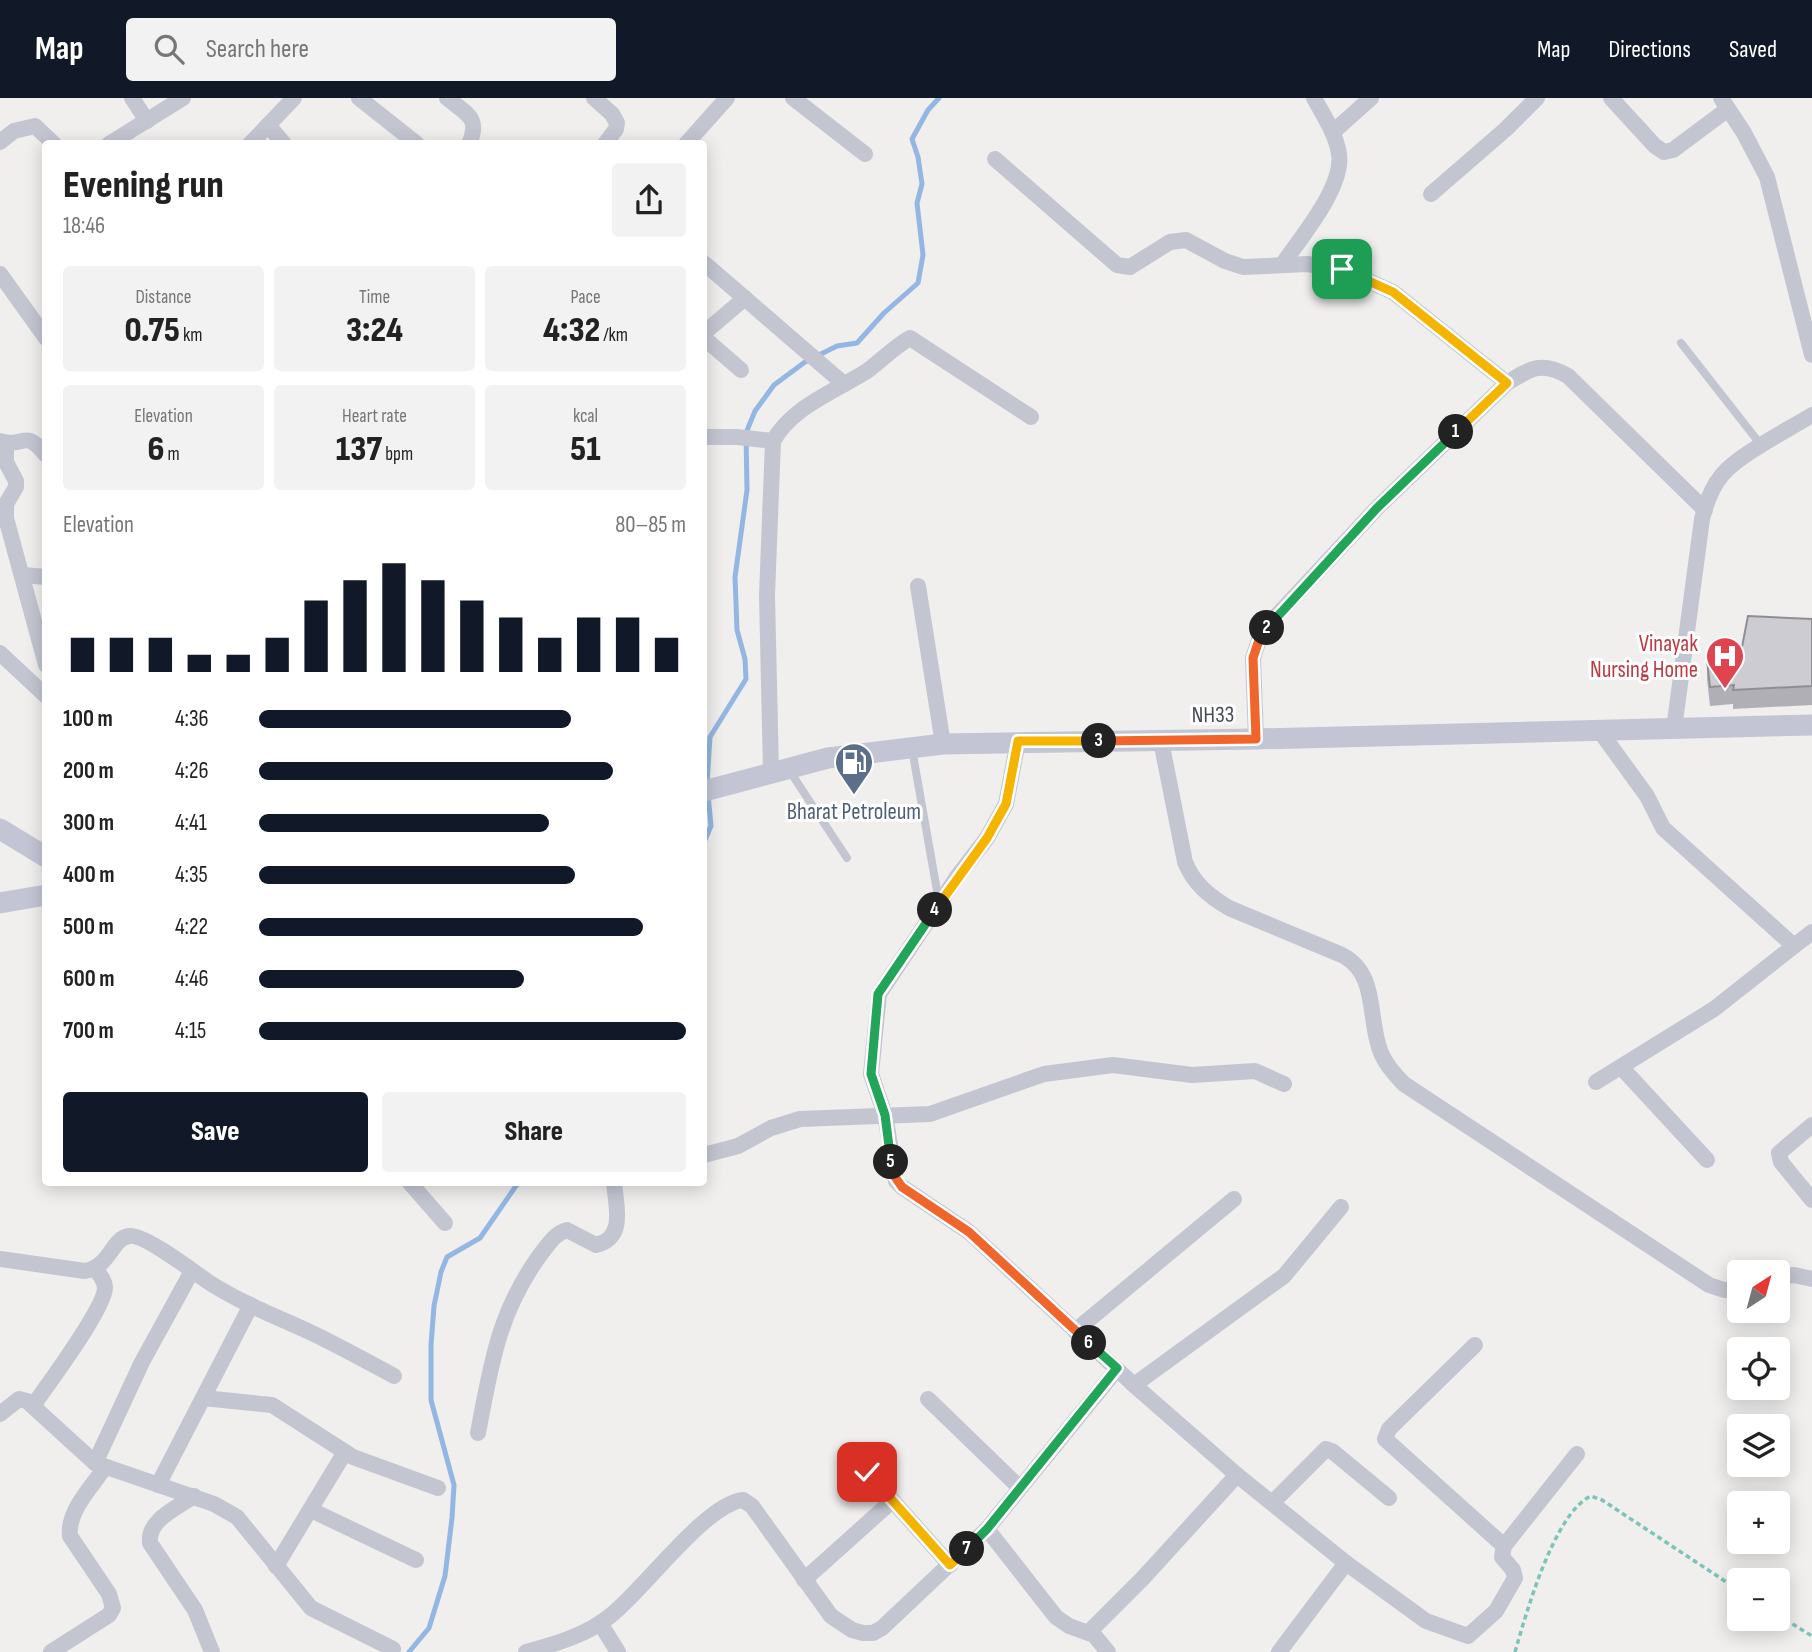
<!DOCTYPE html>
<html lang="en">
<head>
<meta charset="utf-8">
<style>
	:root { --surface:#fff; --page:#f2f2f2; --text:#222; --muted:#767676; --accent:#111827 }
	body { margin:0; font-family:"Sofia Sans Condensed",sans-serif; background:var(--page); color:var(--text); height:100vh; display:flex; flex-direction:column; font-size:26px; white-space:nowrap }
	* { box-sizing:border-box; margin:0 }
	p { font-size:23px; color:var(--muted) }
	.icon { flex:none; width:38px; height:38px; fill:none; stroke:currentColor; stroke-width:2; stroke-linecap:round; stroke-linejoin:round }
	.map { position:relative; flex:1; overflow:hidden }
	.panel { position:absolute; left:42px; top:42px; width:665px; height:1046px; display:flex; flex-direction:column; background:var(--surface); border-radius:7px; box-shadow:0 4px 18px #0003 }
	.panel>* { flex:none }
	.needle { width:46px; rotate:36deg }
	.buttons { position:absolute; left:1727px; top:1162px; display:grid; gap:14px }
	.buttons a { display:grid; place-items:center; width:63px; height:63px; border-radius:7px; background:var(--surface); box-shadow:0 4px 18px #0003; font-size:35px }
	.pin { position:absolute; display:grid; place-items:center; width:60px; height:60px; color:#fff; margin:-30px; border-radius:14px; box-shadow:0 4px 10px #0006 }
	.km { position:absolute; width:35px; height:35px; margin:-18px; border-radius:50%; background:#222; color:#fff; font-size:19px; line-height:35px; text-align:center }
	.round { display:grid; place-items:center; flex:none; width:74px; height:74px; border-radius:7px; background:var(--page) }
	.overview { display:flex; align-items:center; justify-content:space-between; height:119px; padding:0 21px }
	h1 { font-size:38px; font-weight:800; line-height:52px }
	.metrics { display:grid; grid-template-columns:repeat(3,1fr); gap:10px; height:119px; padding:7px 21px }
	.metrics div { display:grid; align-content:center; border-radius:7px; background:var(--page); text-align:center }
	.metrics b { font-size:35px; font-weight:800 }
	.metrics small { font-size:19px; font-weight:400 }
	.metrics p { font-size:19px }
	.chart { height:196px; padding:14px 21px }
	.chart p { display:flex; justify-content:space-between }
	.chart svg { width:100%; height:126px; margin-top:7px; stroke:var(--accent); stroke-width:6 }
	.cta { display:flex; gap:14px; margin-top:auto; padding:14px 21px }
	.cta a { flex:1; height:80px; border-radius:7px; background:var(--accent); color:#fff; font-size:28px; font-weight:800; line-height:80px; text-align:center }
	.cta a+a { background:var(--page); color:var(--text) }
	ul { padding:0 21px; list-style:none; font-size:23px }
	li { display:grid; grid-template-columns:112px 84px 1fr; align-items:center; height:52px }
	li i { height:18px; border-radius:9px; background:var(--accent) }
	header { display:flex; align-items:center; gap:42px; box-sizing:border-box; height:98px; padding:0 35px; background:var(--accent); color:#fff }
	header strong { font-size:33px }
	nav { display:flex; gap:38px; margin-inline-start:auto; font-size:24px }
	.search { width:490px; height:63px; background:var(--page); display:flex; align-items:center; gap:18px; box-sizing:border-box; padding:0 24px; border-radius:7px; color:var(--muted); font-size:26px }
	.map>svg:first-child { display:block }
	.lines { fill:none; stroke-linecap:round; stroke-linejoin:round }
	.stream { stroke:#93b7e2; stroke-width:5 }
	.path { stroke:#7dc3b8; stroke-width:3.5; stroke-dasharray:5 3.5; stroke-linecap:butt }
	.service { stroke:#c3c6d1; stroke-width:8 }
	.minor { stroke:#c3c6d1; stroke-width:16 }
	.secondary { stroke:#c3c5d5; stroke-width:21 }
	.wall { fill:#afafb5 }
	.building { fill:#ccccd2; stroke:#8f8f93; stroke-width:2 }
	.split-1-casing { stroke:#fff; stroke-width:14 }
	.split-2-casing { stroke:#fff; stroke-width:14 }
	.split-3-casing { stroke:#fff; stroke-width:14 }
	.split-4-casing { stroke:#fff; stroke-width:14 }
	.split-5-casing { stroke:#fff; stroke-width:14 }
	.split-6-casing { stroke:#fff; stroke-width:14 }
	.split-7-casing { stroke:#fff; stroke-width:14 }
	.split-8-casing { stroke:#fff; stroke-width:14 }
	.split-1 { stroke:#f5b400; stroke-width:9 }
	.split-2 { stroke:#22a559; stroke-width:9 }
	.split-3 { stroke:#f0652b; stroke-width:9 }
	.split-4 { stroke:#f5b400; stroke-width:9 }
	.split-5 { stroke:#22a559; stroke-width:9 }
	.split-6 { stroke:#f0652b; stroke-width:9 }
	.split-7 { stroke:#22a559; stroke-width:9 }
	.split-8 { stroke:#f5b400; stroke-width:9 }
	.labels { text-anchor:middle; stroke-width:6; stroke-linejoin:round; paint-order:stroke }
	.health-label { font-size:23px; fill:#be3a42; stroke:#fff; text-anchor:end }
	.street-label { font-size:23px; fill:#484b59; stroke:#fff }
	.service-label { font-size:23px; fill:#4e5e75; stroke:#fff }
</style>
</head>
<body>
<header>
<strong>Map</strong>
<div class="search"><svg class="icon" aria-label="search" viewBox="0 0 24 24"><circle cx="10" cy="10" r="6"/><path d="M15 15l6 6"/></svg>Search here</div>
<nav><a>Map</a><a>Directions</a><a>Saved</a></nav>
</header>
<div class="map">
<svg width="1812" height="1554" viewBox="0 0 1812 1554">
	<rect width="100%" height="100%" fill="#f0efee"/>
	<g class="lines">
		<g class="stream">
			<path d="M707,686L710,639L746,581L745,561L737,532L735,479L747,392L746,335L755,313L774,287L805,264L837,248L857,245L884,215L918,185L923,157L917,105L922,86L918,59L912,41L928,12L939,0"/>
			<path d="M704,744L711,728L708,696"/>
			<path d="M409,1554L429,1530L445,1478L452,1420L454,1387L431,1302V1247L434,1208L441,1174L447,1159L480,1140L518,1085"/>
		</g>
		<g class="path">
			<path d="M1778,1517L1812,1538"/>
			<path d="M1515,1554C1526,1516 1554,1415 1591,1398L1602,1402L1740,1493"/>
		</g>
		<g class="service">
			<path d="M1681,245L1761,347"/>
			<path d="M912,651L939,804"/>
			<path d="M789,672L847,760"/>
		</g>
		<g class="minor">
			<path d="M132,0L147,23"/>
			<path d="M359,0L417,46"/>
			<path d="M447,0C466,16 481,19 469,46"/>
			<path d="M594,0L612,16L617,25L616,31L605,46"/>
			<path d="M793,0L865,56"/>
			<path d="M1611,0L1655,48L1664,54L1673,52L1728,11"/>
			<path d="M1721,0L1744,35L1767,79L1812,257"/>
			<path d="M268,27L284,46"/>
			<path d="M1333,34L1371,0"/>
			<path d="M0,44L14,33L35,28L54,46"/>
			<path d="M109,46L183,0"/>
			<path d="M250,46L294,0"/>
			<path d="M686,46L727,0"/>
			<path d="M995,61L1117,167L1130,169L1170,144L1186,142L1225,163L1243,169L1307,166L1342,171L1393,194L1507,285"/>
			<path d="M1431,96L1506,31L1537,0"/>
			<path d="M704,165L844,286"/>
			<path d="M1282,167C1301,139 1344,89 1339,56C1336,36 1324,18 1314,0"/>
			<path d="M0,176L46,240"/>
			<path d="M704,235L745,200"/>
			<path d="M704,240L741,272"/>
			<path d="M704,339H737L773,343"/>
			<path d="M0,343C25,351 23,329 46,357"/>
			<path d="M6,345V364L16,383V389L6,406V420L46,567"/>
			<path d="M23,477L46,479"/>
			<path d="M918,488L943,646"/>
			<path d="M0,555L46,598"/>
			<path d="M1674,631L1702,421C1706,405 1711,390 1722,377C1738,357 1788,332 1812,317"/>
			<path d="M1599,632L1647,698L1663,730L1794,848L1812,834"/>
			<path d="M1256,641L1253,560L1259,542L1270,525L1377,410L1507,285C1531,270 1542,263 1568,278L1705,412"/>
			<path d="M1018,643L1006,706L987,740L957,779L879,896L871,976L885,1017L896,1083L902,1089L969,1134L1134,1287L1237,1377L1346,1465L1426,1523L1468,1538L1496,1513L1515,1480L1513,1472L1502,1459L1504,1448L1577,1356"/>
			<path d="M1161,643L1185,764C1194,786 1209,798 1229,810L1342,857C1379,876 1367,921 1381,955C1386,967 1395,977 1404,986L1709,1187L1724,1192L1740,1191"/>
			<path d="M771,673L767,497L773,343C793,308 834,294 867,273C882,262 894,249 910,240L1031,319"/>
			<path d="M1621,969L1707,1062"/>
			<path d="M1596,984L1714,911L1794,848"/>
			<path d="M1812,1027L1779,1055L1781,1064L1812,1102"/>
			<path d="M704,1057L738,1048L771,1030L800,1021L930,1016L1044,976L1113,967L1192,977L1255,973L1284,986"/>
			<path d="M410,1085L445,1125"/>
			<path d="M0,1161L85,1173C111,1168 111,1141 129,1138C143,1135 194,1174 207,1183C240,1205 278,1219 314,1236C341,1249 368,1264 394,1278"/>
			<path d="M1778,1179L1794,1177L1812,1181"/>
			<path d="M1075,1233L1234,1101"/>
			<path d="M1475,1247L1389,1331L1385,1341L1504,1448"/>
			<path d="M1134,1287L1284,1178L1341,1109"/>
			<path d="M203,1300L272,1307L353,1359L438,1390"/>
			<path d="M928,1301L1019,1389"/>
			<path d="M33,1308C47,1287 104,1212 105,1190C105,1183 100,1177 95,1171"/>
			<path d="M0,1316L19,1301L27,1303L95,1365L214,1406L237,1419L311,1510L393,1551"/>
			<path d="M478,1335C491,1267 498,1215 540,1157C548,1147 555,1135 567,1132L596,1147C626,1140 616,1108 614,1085"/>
			<path d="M95,1365L142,1264L192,1173"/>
			<path d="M867,1374L950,1467"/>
			<path d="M158,1387L251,1207"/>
			<path d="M194,1398C177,1410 147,1422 150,1445L195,1512L212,1554"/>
			<path d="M1272,1405L1326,1351L1332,1353L1389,1400"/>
			<path d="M311,1412L416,1462"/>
			<path d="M987,1431L1056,1519L1069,1528L1094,1537L1108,1554"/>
			<path d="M276,1468L345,1354"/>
			<path d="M804,1482L892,1403"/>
			<path d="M600,1525L618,1554"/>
			<path d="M1089,1534L1143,1480L1237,1377"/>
			<path d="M51,1554L109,1517L113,1510L109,1496L70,1438C67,1413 92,1389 105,1369"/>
			<path d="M526,1554C555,1546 587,1537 610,1518C643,1493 705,1406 743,1402L752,1408L831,1518L852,1532L863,1535H873L882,1530L987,1431L1117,1271"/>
			<path d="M1279,1554L1346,1465"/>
		</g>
		<g class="secondary">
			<path d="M704,693L828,660L943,646L1256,641L1812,627"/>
			<path d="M0,731L46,759"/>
			<path d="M0,805L46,797"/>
		</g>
	</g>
	<path class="wall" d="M1812,521V607L1733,611V606L1710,608L1707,581V562L1740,559Z"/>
	<path class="building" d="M1748,518L1812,521V588L1733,592L1734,587L1710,589L1707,562L1740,559Z"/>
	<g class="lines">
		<defs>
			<path id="split-1" d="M1342,171L1393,194L1507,285L1456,334"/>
			<path id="split-2" d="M1267,530L1377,410L1456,334"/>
			<path id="split-3" d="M1099,643L1256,641L1253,560L1259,542L1267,530"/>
			<path id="split-4" d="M935,812L987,740L1006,706L1018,643H1099"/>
			<path id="split-5" d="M891,1064L885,1017L871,976L878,896L935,812"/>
			<path id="split-6" d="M891,1064L893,1076L902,1089L969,1134L1089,1245"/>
			<path id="split-7" d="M967,1451L987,1431L1117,1270L1089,1245"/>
			<path id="split-8" d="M867,1374L950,1467L967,1451"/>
		</defs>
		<use href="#split-1" class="split-1-casing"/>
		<use href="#split-2" class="split-2-casing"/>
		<use href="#split-3" class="split-3-casing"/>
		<use href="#split-4" class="split-4-casing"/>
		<use href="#split-5" class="split-5-casing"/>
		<use href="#split-6" class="split-6-casing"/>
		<use href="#split-7" class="split-7-casing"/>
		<use href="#split-8" class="split-8-casing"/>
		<use href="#split-1" class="split-1"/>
		<use href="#split-2" class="split-2"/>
		<use href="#split-3" class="split-3"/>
		<use href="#split-4" class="split-4"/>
		<use href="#split-5" class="split-5"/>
		<use href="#split-6" class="split-6"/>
		<use href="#split-7" class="split-7"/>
		<use href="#split-8" class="split-8"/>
	</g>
	<defs>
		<symbol id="hospital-pin" viewBox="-11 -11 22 30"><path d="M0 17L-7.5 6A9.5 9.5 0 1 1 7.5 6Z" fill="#e0444e" stroke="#fff"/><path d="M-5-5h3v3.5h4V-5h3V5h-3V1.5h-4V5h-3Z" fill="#fff"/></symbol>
		<symbol id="fuel-pin" viewBox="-11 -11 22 30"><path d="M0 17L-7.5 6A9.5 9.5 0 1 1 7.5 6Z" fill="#5c6f8a" stroke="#fff"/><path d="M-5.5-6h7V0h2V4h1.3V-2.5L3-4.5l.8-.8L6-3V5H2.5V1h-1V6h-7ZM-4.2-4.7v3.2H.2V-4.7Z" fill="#fff"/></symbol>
	</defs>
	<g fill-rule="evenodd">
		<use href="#hospital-pin" x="1703" y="536" width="44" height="60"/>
		<use href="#fuel-pin" x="832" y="642" width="44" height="60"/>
	</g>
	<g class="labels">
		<g class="health-label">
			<text x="1698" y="553">Vinayak<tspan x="1698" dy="26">Nursing Home</tspan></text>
		</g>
		<g class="street-label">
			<text transform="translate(1213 616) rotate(-1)" y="8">NH33</text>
		</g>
		<g class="service-label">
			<text x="854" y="721">Bharat Petroleum</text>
		</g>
	</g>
</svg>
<div class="buttons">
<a><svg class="needle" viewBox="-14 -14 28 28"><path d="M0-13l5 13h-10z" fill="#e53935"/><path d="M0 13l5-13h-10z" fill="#767676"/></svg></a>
<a><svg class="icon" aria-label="locate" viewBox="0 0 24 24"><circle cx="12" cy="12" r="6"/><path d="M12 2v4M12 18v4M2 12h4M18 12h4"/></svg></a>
<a><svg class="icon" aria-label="layers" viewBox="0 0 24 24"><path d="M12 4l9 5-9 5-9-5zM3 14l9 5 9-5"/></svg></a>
<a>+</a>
<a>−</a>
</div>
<div class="pin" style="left:1342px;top:171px;background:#1e9e55"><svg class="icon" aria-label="arrive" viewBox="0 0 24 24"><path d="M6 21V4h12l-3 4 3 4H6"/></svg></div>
<div class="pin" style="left:867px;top:1374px;background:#d93025"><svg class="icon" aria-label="check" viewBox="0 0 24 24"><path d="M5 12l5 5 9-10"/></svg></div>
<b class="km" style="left:1456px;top:334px">1</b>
<b class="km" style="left:1267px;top:530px">2</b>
<b class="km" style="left:1099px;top:643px">3</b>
<b class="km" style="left:935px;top:812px">4</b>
<b class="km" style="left:891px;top:1064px">5</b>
<b class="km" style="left:1089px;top:1245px">6</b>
<b class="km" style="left:967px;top:1451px">7</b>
<section class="panel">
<div class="overview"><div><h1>Evening run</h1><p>18:46</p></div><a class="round"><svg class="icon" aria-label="share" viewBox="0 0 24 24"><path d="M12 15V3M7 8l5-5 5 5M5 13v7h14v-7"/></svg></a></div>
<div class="metrics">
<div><p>Distance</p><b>0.75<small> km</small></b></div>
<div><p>Time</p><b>3:24</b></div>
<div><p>Pace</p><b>4:32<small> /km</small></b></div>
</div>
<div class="metrics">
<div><p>Elevation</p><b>6<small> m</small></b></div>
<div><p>Heart rate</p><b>137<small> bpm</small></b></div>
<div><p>kcal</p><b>51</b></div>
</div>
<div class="chart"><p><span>Elevation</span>80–85 m</p>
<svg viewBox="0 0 160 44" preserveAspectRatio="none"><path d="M5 44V32M15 44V32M25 44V32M35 44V38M45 44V38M55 44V32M65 44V19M75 44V12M85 44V6M95 44V12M105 44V19M115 44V25M125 44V32M135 44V25M145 44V25M155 44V32"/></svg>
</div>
<ul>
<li><b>100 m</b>4:36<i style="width:73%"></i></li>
<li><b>200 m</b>4:26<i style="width:83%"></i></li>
<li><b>300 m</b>4:41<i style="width:68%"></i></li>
<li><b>400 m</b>4:35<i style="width:74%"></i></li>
<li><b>500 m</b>4:22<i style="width:90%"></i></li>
<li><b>600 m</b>4:46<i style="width:62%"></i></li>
<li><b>700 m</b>4:15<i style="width:100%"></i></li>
</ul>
<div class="cta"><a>Save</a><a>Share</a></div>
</section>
</div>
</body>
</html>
